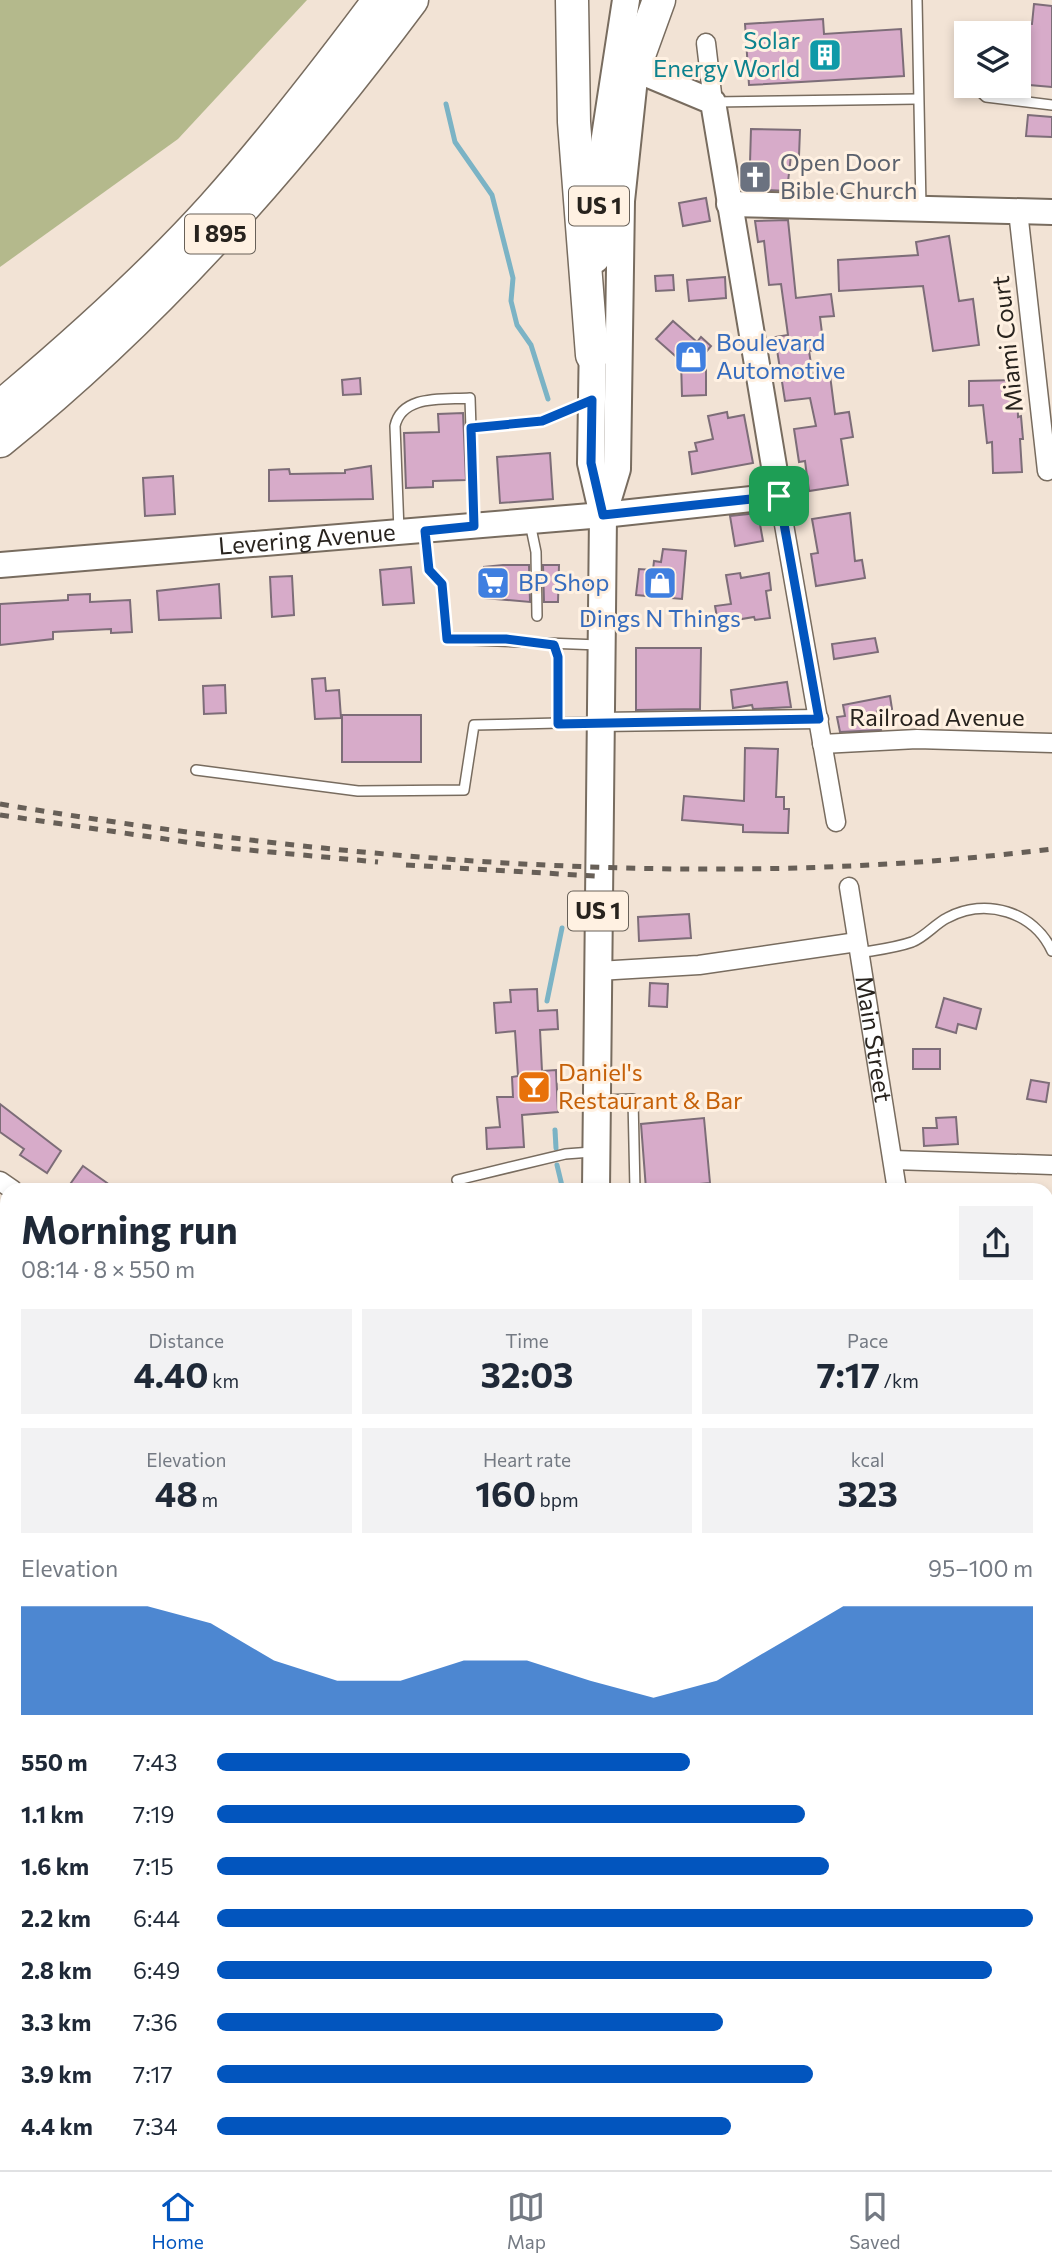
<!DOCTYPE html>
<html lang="en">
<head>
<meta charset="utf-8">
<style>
	:root { --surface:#fff; --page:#f2f2f3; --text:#1f2937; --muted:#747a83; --line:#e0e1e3; --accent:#0255be }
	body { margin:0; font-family:Commissioner,sans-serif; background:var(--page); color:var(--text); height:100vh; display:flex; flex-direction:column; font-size:26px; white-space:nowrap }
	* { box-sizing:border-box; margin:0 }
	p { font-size:23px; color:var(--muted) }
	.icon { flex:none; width:38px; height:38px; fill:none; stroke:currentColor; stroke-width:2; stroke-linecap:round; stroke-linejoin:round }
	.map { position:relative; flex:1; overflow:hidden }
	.sheet { position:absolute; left:0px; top:1183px; width:1054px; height:987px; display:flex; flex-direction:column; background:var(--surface); border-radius:21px 21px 0 0; box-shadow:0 4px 10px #0003 }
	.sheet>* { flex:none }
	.buttons { position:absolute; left:954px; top:21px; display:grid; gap:14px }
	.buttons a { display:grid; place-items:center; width:77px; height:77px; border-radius:0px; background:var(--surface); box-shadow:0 4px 10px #0003; font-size:35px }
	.pin { position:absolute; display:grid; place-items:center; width:60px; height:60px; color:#fff; margin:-30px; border-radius:14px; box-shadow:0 4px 10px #0006 }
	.round { display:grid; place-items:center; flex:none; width:74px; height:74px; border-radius:0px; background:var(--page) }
	.summary { display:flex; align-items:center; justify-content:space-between; height:119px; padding:0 21px }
	h1 { font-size:38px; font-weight:700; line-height:52px }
	.metrics { display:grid; grid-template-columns:repeat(3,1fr); gap:10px; height:119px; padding:7px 21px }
	.metrics div { display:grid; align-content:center; border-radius:0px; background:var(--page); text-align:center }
	.metrics b { font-size:35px; font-weight:700 }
	.metrics small { font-size:19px; font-weight:400 }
	.metrics p { font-size:19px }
	.chart { height:196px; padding:14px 21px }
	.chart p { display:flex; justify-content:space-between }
	.chart svg { width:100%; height:126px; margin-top:7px; fill:var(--accent); opacity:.7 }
	ul { padding:0 21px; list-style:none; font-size:23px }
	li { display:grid; grid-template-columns:112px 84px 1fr; align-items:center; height:52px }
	li i { height:18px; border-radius:9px; background:var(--accent) }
	.tabs { display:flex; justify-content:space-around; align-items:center; height:98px; border-top:2px solid var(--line); background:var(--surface); font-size:19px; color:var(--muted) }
	.tabs a { display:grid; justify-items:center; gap:4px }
	.tabs .active { color:var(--accent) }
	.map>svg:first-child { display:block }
	.green { fill:#b4b98c }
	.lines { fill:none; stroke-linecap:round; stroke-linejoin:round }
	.stream { stroke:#7bb3c5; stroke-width:5 }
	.building { fill:#d7abc9; stroke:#7d6d78; stroke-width:2 }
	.lane-casing { stroke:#786c5f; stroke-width:12 }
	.street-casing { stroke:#786c5f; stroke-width:21 }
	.secondary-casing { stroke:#786c5f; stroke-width:28 }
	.primary-casing { stroke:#786c5f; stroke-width:30 }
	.highway-casing { stroke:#786c5f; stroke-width:35 }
	.lane { stroke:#fff; stroke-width:9 }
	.street { stroke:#fff; stroke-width:18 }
	.secondary { stroke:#fff; stroke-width:24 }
	.primary { stroke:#fff; stroke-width:26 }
	.highway { stroke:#fff; stroke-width:32 }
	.rail { stroke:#675f57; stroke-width:5; stroke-dasharray:9 9; stroke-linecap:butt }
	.route-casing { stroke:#fff; stroke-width:14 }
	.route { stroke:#0255be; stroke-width:9 }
	.labels { text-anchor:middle; stroke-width:6; stroke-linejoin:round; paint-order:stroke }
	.shield { fill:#fff1e2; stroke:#686159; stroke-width:2 }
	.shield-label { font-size:23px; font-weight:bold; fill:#28231e }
	.culture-label { font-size:24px; fill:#0d838f; stroke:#fff1e2; text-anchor:end }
	.worship-label { font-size:24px; fill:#5b616d; stroke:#fff1e2; text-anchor:start }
	.shop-label { font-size:24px; fill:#366cbe; stroke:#fff1e2; text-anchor:start }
	.street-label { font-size:24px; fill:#28231e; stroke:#fff1e2 }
	.food-label { font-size:24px; fill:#c56008; stroke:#fff1e2; text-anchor:start }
</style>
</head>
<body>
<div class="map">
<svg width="1052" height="2170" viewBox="0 0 1052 2170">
	<rect width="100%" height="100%" fill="#f2e3d5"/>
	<path class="green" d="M0,0H307L178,139L0,267Z"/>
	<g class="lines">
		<g class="stream">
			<path d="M446,104L455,142L492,195L513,278L511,301L517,325L531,345L548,399"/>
			<path d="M547,1001L562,928"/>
			<path d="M555,1130L556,1148"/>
			<path d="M557,1165L563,1190"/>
			<path d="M173,2163V2170"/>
		</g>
	</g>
	<g class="building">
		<path d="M1034,4L1052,6V87L1018,84V23L1032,24Z"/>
		<path d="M823,19L824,34L901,29L904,76L749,85L745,24Z"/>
		<path d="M1028,115L1052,117V137L1026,136Z"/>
		<path d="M751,129L800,130L799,156L791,155L787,191L743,189L744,163H750Z"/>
		<path d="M706,198L710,221L683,226L679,203Z"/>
		<path d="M788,220L796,298L831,294L834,316L820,317L824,349L809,351L813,377L830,375L835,414L849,412L853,437L841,439L848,485L809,491L805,461L799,462L794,429L816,426L810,398L785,401L775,337L788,335L781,284L769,285L764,241L758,242L755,221Z"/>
		<path d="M949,236L959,301L973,299L979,345L933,351L923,286L839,291L838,260L918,255L916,242Z"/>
		<path d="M673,275L674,290L656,291L655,276Z"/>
		<path d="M725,277L726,298L689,301L687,280Z"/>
		<path d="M673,321L697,342L701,337L711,346L706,352V395L682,396L681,361L656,339Z"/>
		<path d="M360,378L361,394L343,395L342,380Z"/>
		<path d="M1017,380L1018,417L1021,416L1023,439H1020L1022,472L993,473L992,442L987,443L983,405L969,406V381Z"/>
		<path d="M727,412L728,418L744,415L753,463L692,474L689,452L697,451L695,443L713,439L708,416Z"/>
		<path d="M463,413L466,480L433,481V487L406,488L404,433L439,432L438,414Z"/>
		<path d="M550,453L553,499L500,503L497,457Z"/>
		<path d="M371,466L373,499L269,501V470L289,469L290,474L345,473V470Z"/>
		<path d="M173,476L175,514L145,516L143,478Z"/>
		<path d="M758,513L763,541L735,546L730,516Z"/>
		<path d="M850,513L855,561L862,560L865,578L816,586L811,554L818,553L812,519Z"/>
		<path d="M663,549L686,551L682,599L636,595L639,569L653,570L654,561L661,562Z"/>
		<path d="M503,565H529L530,602L484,598V567Z"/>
		<path d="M543,565H559L558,602H544Z"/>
		<path d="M411,567L414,603L383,605L380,570Z"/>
		<path d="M740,573L741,578L769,573L771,590L766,591L770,618L755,620L754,617L718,623L715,606L731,604L726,575Z"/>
		<path d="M292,576L294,615L272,617L270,577Z"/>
		<path d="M219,584L221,618L159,620L157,591Z"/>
		<path d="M90,594V602L130,600L132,632L111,633V629L53,632V639L0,645V604L68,600V595Z"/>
		<path d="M875,638L878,652L834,659L832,644Z"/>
		<path d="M636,648H701L700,709L636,710Z"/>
		<path d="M325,678L326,691L339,690L341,718L315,719L312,679Z"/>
		<path d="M787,682L791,707L753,709L752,705L733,708L731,690Z"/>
		<path d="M225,685L226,713L204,714L203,686Z"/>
		<path d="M890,696L892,709L877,711L881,730L840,732L837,717L845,716L843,705Z"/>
		<rect x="342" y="715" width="79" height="47"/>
		<path d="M745,748L778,749L776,797H784V809H789L788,833L743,832V825L682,820L684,796L744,801Z"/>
		<path d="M689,914L691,938L639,941L638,917Z"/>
		<path d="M650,983L668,984L667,1007L649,1006Z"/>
		<path d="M537,989L538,1011L557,1010L558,1029L540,1030L542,1071L556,1070L558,1112L522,1115L524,1147L487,1149L486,1128L500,1127L497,1097H513L512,1077L518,1076L515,1031L496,1033L494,1003L511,1002L510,990Z"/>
		<path d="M944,998L981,1009L976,1029L958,1024L956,1033L936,1027Z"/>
		<rect x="913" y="1049" width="27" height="20"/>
		<path d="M1031,1080L1049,1083L1046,1102L1027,1099Z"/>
		<path d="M0,1104L61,1151L47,1173L20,1155L24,1149L0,1132Z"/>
		<path d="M956,1117L958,1144L924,1146L923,1128H937L936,1118Z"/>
		<path d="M704,1118L710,1183L646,1189L641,1124Z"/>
		<path d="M83,1166L117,1190H66Z"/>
	</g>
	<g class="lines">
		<defs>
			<g id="lane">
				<path d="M917,0L921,207"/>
				<path d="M974,86L986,97L1052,105"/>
				<path d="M715,102L918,99"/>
				<path d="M471,428L543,421L590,401"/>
				<path d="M530,523L536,552L537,616"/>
				<path d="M399,531L395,426C402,394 444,400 470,398L474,523"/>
				<path d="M425,531L429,570L442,584L447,639L599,645"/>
				<path d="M554,645L558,657V724"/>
				<path d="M196,770L358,791L464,790L474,725L599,722"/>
				<path d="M859,953C876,950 895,948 912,942C925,937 935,924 947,918C986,897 1034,912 1052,951"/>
				<path d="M598,1100L633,1099L635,1190"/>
				<path d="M457,1180L565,1154L592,1152"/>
				<path d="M1046,1823L1052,1820"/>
			</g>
			<g id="street">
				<path d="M706,43L713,102"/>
				<path d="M1018,211L1047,471"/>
				<path d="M779,496L836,822"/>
				<path d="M599,722L819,719"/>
				<path d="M822,744L917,739L1052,743"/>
				<path id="s1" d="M849,887L897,1190"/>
				<path d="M598,971L699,965L857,942"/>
				<path d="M893,1160L1052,1165"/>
				<path d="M0,1181L13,1190"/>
				<path d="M0,1339H7"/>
				<path d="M1046,1712L1052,1724"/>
				<path d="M629,2170L631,2163"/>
				<path d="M836,2170L839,2163"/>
			</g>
			<g id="secondary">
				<path d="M729,204L1052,212"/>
				<path id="s2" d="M0,565L603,515L779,496L713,102L634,69"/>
				<path d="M1046,1756L1052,1760"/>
			</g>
			<g id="primary">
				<path d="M596,259L603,150L626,0"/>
				<path d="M593,336L591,463L603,515L596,1190"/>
				<path d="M604,512L617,469L621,201L637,50"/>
				<path d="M320,2170L322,2163"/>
			</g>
			<g id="highway">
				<path d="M572,0L574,122L592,355"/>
				<path d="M634,69L659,0"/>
				<path d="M0,407C74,345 148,279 213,207C272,141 326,71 379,0"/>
				<path d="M0,441C158,314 291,162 412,0"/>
			</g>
		</defs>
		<use href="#lane" class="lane-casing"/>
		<use href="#street" class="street-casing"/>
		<use href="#secondary" class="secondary-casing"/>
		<use href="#primary" class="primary-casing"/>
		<use href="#highway" class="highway-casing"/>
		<use href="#lane" class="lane"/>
		<use href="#street" class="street"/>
		<use href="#secondary" class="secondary"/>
		<use href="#primary" class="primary"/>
		<use href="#highway" class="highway"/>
		<g class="rail">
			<path d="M0,804C342,861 707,892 1052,849"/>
			<path d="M0,815L227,848L378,862"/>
			<path d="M406,865L595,876"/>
		</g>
	</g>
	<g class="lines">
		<defs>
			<path id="route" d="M592,400L591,463L603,515L779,496L819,719L558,724V657L554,645L506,639H447L442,584L429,570L425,531L474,526L471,428L542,421Z"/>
		</defs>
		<use href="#route" class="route-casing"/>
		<use href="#route" class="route"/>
	</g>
	<defs>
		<symbol id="building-square" viewBox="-11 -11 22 22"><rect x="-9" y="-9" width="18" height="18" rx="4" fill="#0f9aa8" stroke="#fff1e2"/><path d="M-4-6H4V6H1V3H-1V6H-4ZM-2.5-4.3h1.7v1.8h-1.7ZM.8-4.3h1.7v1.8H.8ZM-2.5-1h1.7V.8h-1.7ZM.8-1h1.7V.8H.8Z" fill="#fff"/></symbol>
		<symbol id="church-square" viewBox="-11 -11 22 22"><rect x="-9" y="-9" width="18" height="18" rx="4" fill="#6b7280" stroke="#fff1e2"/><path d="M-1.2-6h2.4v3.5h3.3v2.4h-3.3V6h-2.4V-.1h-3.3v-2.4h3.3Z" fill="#fff"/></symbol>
		<symbol id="shop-square" viewBox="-11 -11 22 22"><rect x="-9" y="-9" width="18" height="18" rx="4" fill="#3f7fe0" stroke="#fff1e2"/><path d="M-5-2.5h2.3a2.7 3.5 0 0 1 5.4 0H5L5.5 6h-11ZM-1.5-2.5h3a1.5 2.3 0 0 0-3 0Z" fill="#fff"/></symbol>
		<symbol id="supermarket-square" viewBox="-11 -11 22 22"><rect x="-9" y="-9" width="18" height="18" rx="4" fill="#3f7fe0" stroke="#fff1e2"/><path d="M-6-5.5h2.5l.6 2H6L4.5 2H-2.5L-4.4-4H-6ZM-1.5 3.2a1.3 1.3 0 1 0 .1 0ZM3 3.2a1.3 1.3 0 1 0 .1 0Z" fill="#fff"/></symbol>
		<symbol id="bar-square" viewBox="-11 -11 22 22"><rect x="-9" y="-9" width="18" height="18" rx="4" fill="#e8710a" stroke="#fff1e2"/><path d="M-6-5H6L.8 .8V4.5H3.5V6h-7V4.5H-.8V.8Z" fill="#fff"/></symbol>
	</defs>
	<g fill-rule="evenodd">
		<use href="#building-square" x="806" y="36" width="38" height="38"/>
		<use href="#church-square" x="736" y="158" width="38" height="38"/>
		<use href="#shop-square" x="672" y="338" width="38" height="38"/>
		<use href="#supermarket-square" x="474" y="564" width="38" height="38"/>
		<use href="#shop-square" x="641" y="564" width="38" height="38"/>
		<use href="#bar-square" x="515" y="1068" width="38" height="38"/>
	</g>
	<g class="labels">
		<g class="shield">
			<rect x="569" y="186.5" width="60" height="39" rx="5"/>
			<rect x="185" y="214.5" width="70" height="39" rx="5"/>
			<rect x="568" y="891.5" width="60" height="39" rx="5"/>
		</g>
		<g class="shield-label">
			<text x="599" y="214">US 1</text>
			<text x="220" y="242">I 895</text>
			<text x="598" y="919">US 1</text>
		</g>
		<g class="culture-label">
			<text x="800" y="49">Solar<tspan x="800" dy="28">Energy World</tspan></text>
		</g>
		<g class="worship-label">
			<text x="780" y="171">Open Door<tspan x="780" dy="28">Bible Church</tspan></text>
		</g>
		<g class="shop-label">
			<text x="716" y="351">Boulevard<tspan x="716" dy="28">Automotive</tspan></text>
			<text x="518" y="591">BP Shop</text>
			<text x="660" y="627" text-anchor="middle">Dings N Things</text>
		</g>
		<g class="street-label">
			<text transform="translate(1008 344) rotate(-96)" y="8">Miami Court</text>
			<text dy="8" stroke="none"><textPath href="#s2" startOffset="308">Levering Avenue</textPath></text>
			<text x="937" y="726">Railroad Avenue</text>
			<text dy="8" stroke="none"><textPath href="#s1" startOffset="154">Main Street</textPath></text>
		</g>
		<g class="food-label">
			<text x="558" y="1081">Daniel's<tspan x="558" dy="28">Restaurant &amp; Bar</tspan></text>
		</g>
	</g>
</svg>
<div class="buttons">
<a><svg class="icon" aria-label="layers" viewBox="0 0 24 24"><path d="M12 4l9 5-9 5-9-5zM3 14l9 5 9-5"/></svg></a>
</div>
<div class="pin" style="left:779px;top:496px;background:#1e9e55"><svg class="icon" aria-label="arrive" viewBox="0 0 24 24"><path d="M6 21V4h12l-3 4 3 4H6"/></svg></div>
<section class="sheet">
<div class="summary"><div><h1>Morning run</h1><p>08:14 · 8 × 550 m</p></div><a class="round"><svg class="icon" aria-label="share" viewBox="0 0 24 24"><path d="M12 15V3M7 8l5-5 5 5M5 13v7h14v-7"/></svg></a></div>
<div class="metrics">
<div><p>Distance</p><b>4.40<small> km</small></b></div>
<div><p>Time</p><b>32:03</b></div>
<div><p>Pace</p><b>7:17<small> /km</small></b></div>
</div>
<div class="metrics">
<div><p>Elevation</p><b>48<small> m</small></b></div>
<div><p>Heart rate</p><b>160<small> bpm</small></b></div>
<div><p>kcal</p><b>323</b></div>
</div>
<div class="chart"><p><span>Elevation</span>95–100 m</p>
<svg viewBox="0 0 160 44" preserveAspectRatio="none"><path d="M0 44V6L10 6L20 6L30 12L40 25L50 32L60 32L70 25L80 25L90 32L100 38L110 32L120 19L130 6L140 6L150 6L160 6V44z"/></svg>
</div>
<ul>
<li><b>550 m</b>7:43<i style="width:58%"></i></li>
<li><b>1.1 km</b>7:19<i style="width:72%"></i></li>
<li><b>1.6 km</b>7:15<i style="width:75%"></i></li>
<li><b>2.2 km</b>6:44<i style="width:100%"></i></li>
<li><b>2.8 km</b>6:49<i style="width:95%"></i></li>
<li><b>3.3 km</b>7:36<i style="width:62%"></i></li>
<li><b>3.9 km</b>7:17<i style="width:73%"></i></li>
<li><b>4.4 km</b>7:34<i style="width:63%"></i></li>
</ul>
</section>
</div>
<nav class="tabs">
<a class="active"><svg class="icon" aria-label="home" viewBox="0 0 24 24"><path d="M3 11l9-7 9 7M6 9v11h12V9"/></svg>Home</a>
<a><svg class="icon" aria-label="map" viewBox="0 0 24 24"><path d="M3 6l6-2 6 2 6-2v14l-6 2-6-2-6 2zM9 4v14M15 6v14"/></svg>Map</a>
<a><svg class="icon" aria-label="saved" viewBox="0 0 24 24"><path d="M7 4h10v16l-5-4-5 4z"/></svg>Saved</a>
</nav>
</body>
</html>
